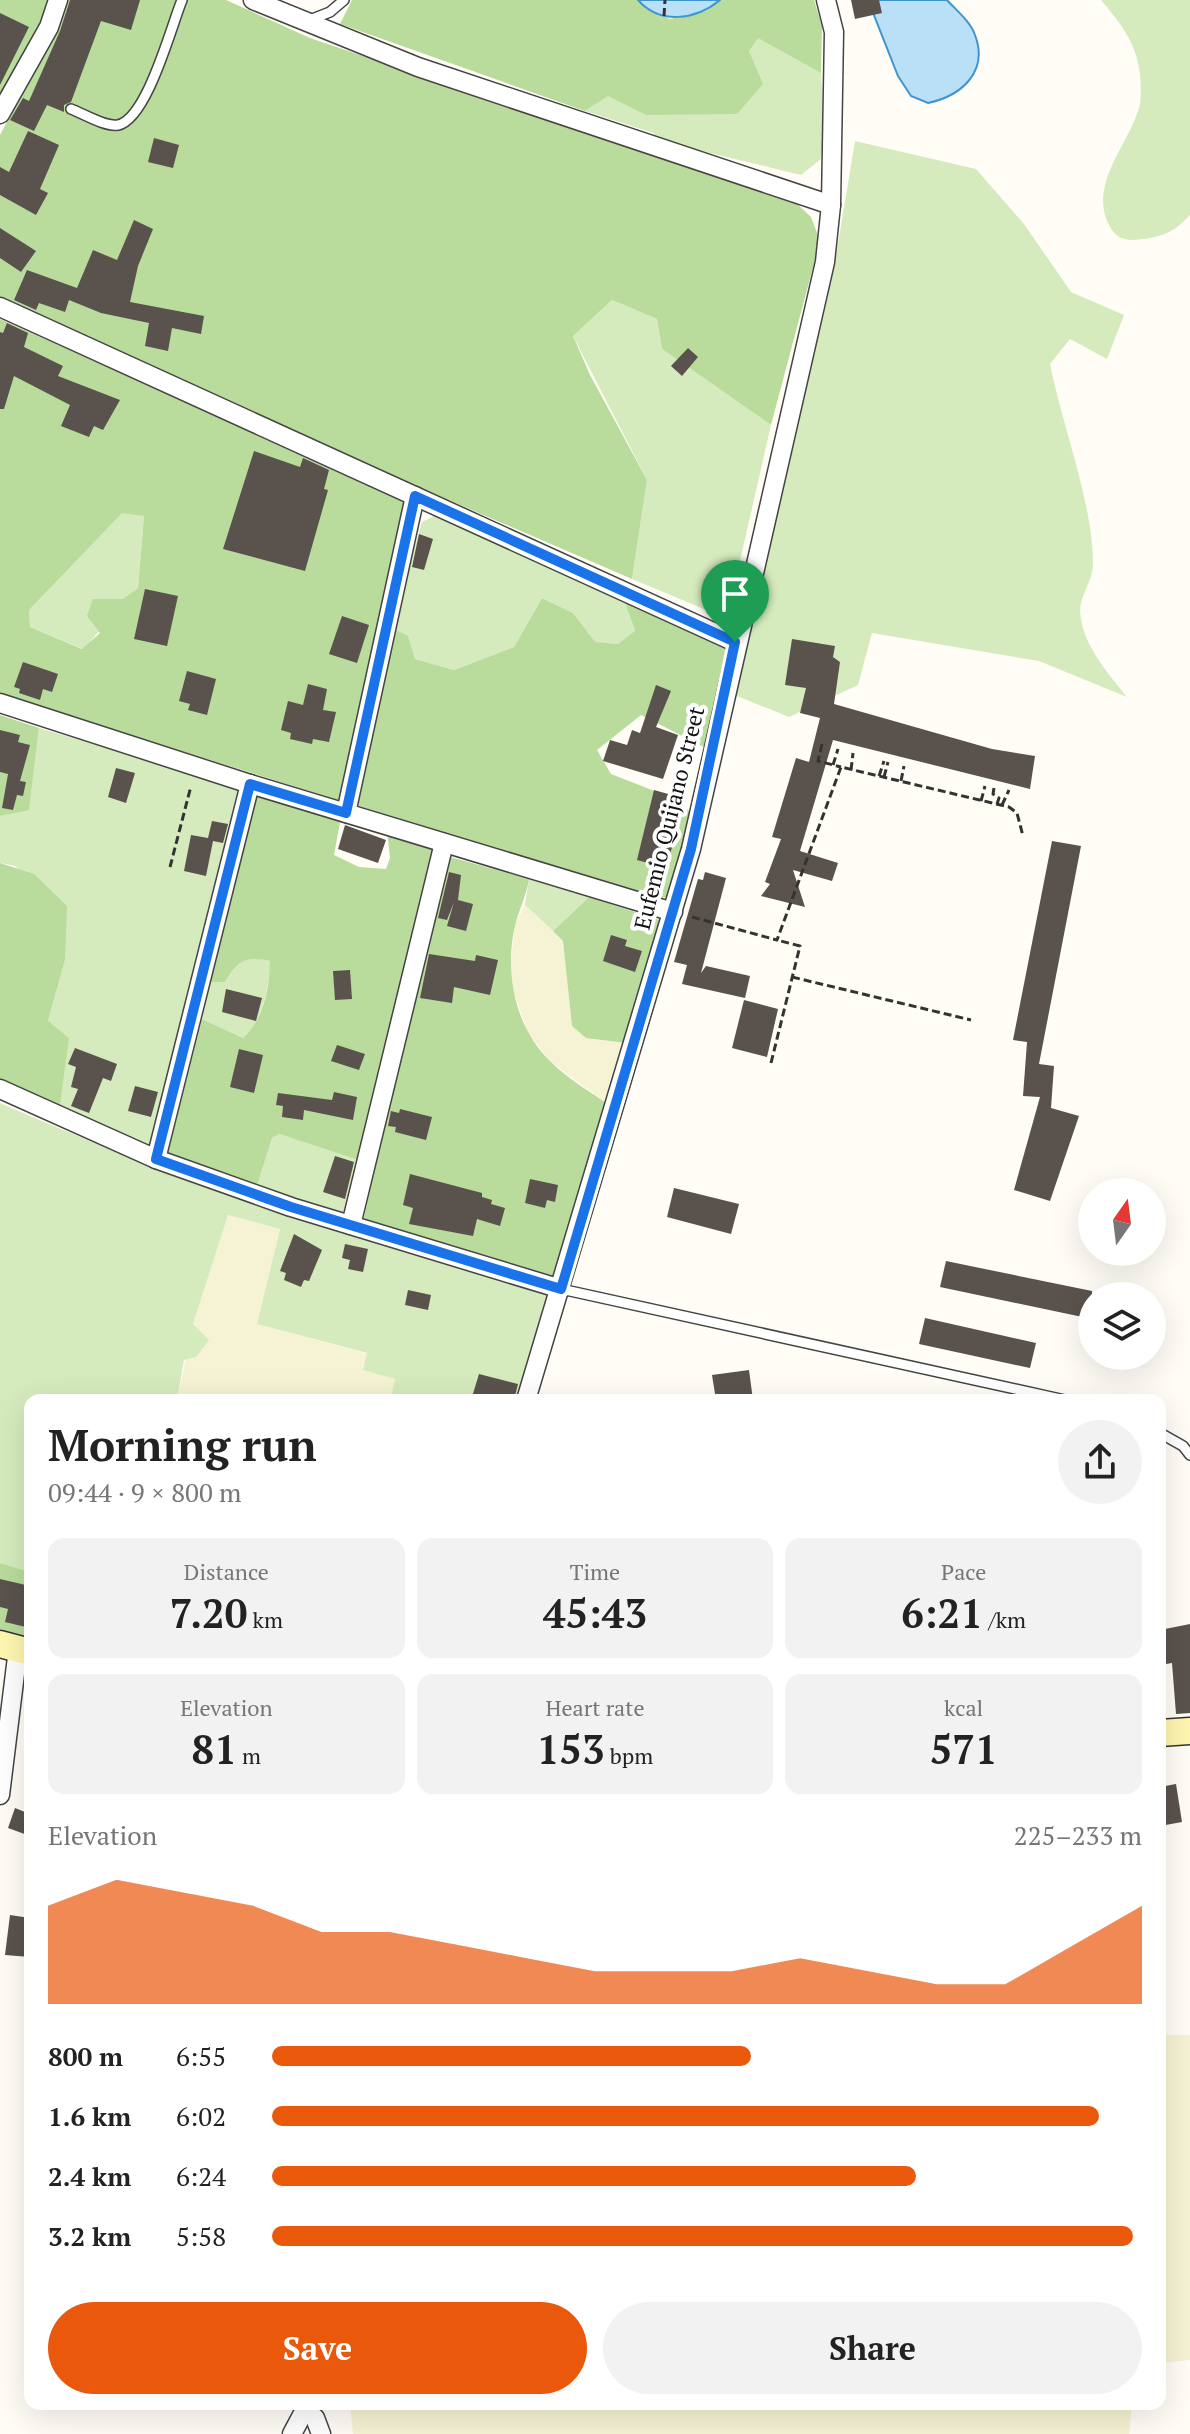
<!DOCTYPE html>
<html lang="en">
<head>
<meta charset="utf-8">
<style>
	:root { --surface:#fff; --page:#f2f2f2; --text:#222; --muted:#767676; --accent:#ea580c }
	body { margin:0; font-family:"PT Serif",serif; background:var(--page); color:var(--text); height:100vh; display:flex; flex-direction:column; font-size:30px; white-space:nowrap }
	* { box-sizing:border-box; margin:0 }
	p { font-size:26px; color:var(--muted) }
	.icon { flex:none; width:44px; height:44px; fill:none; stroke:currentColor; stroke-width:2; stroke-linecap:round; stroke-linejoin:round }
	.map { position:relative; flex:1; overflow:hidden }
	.sheet { position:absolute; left:24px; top:1394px; width:1142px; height:1016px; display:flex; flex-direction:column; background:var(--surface); border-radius:16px; box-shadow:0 8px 32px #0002 }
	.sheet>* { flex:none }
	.needle { width:52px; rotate:14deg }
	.tools { position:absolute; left:1078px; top:1178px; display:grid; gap:16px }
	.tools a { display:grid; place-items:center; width:88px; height:88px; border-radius:50%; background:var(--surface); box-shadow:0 8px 32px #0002; font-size:40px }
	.pin { position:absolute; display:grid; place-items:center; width:68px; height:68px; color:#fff; margin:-82px -34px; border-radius:50% 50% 50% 0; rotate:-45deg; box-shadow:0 0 8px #0007 }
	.pin .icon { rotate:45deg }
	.round { display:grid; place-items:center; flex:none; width:84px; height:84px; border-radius:42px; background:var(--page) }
	.overview { display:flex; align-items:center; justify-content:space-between; height:136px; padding:0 24px }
	h1 { font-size:44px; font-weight:700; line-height:60px }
	.figures { display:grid; grid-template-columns:repeat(3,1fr); gap:12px; height:136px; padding:8px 24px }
	.figures div { display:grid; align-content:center; border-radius:16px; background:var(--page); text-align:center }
	.figures b { font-size:40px; font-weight:700 }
	.figures small { font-size:22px; font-weight:400 }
	.figures p { font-size:22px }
	.chart { height:224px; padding:16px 24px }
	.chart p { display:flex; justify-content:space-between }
	.chart svg { width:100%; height:144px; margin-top:8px; fill:var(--accent); opacity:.7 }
	.cta { display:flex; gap:16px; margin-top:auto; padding:16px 24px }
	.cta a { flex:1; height:92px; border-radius:48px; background:var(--accent); color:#fff; font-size:32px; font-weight:700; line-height:92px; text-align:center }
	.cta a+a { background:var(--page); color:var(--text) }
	ul { padding:0 24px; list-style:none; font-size:26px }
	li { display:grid; grid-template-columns:128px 96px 1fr; align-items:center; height:60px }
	li i { height:20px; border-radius:10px; background:var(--accent) }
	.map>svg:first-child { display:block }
	.farmland { fill:#f6f3d4 }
	.green { fill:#d5ebbd }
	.forest { fill:#b9dc9c; fill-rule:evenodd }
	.water { fill:#b9e0f7; stroke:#3f96cf; stroke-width:2 }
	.building { fill:#5a524d }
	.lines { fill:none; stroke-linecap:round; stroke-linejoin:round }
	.service-casing { stroke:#444; stroke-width:12 }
	.minor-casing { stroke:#444; stroke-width:21 }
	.secondary-casing { stroke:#333; stroke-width:29 }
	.path { stroke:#333; stroke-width:3; stroke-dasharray:8 4; stroke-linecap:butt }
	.service { stroke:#fff; stroke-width:9 }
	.minor { stroke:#fff; stroke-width:18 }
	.secondary { stroke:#fff6b0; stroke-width:26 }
	.route-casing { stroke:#fff; stroke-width:16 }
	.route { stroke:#1a73e8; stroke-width:10 }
	.labels { text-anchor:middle; stroke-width:8; stroke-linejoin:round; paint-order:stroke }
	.street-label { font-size:22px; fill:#111; stroke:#fff }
</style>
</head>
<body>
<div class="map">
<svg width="1190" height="2434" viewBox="0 0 1190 2434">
	<rect width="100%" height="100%" fill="#fffdf5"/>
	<g class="farmland">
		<path d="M525,905L563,941L572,1026L627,1043L610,1106L551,1062L529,1035L509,979L515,924Z"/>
		<path d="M228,1215L280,1229L257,1324L368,1354L395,1379L390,1400H177L193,1324Z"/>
		<path d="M1160,2035H1190V2360L1160,2363Z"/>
		<path d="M350,2404H1132L1129,2434H353Z"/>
	</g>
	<g class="green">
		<path d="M1101,0H1190V215C1176,229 1170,234 1150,238C1132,241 1118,243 1109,225C1088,182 1131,143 1140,104C1141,96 1141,82 1140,74C1136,42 1121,24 1101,0Z"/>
		<path d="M757,37L821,73L824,125L821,159L801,175L660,141L653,133L585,111L608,95L646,115L749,50Z"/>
		<path d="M855,141L976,169L1024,224L1071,292L1124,315L1107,359L1070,339L1050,364C1062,425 1093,503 1093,564C1093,580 1080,596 1080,611C1082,645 1108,673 1127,697L1039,661L872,633L858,685L789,717L732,694L837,250Z"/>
		<path d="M612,300L657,319L662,349L771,425L731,600L725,611L716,614L632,579L647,480L573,336Z"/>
		<path d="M122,512L144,516L138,588C116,605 103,630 83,649L30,627L29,610Z"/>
		<path d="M434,516L624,600L635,632L618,644L595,643L573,613L542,598L514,647L454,670L415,659L408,637L391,628L422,522Z"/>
		<path d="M39,728L243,788L153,1147L59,1111L48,1021L65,960L16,866L0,863V816L29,809Z"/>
		<path d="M529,879L589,897L553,931L525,905Z"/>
		<path d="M250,957L271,961C267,990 265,1017 243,1038L202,1019L210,982H225L237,962Z"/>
		<path d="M0,1103C178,1182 362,1237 547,1295L548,1310L520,1400H390L395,1379L363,1370L367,1353L257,1324L280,1229L228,1215L193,1324L209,1340L196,1357L184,1360L177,1400H30V1572L0,1563Z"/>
		<path d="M279,1134L361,1161L343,1217L256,1189L272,1138Z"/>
	</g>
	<g class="forest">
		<path d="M0,0H51L45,21L0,100Z"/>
		<path d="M65,0H226L310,38L795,202L811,217L820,241L771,425L662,349L657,319L612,300L573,336L590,375L647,480L632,579L182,385L0,299V135L55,29Z"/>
		<path d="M352,0H638L646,9L670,19L706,11L720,0H814L822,26L821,73L758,38L749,51L763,84L737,114L646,115L608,96L585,111L340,24Z"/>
		<path d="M0,319L406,501L341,801L0,694ZM122,513L144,516L138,588L123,599H93L87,616L100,633L82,649L30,627L29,610Z"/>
		<path d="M542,598L573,613L595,642L618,644L635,631L624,600L727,646L728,654L704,747L641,715L597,750L611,774L657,792L691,812L668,897L654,899L359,806L355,793L391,628L408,636L415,659L454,670L514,647Z"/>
		<path d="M0,715L39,728L29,810L0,816Z"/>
		<path d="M254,793L341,817L334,855L359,867L386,869L390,858L387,830L431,846L434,854L361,1161L279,1134L272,1138L256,1189L172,1160L168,1153L202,1019L243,1038C264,1018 269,990 270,961C245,956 238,960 225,982H210Z"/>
		<path d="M447,856L529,879C526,897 519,909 515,926C504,972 515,1028 551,1062C568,1079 591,1092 610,1106L552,1280L367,1222L364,1217L443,857Z"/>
		<path d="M0,863L34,874L67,906L65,960L48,1021L69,1038L59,1111L0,1084Z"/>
		<path d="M589,897L663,921L627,1043L586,1038L572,1026L563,941L553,931Z"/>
		<path d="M0,1563L30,1572V1648L0,1640Z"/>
	</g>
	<g class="water">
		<path d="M638,0H720C696,20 660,25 638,0Z"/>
		<path d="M868,0H947C956,10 971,22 975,35C989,72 961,96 928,103L911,96L898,76Z"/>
	</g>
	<g class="building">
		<path d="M70,0H140L131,30L101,21L71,102L64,105V112L47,105L34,131L10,120L23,98L29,101L60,31Z"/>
		<path d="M851,0H879L882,13L855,19Z"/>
		<path d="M0,13L29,27L0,85Z"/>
		<path d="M28,131L59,145L40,189L48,193L36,215L0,195V167L9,172Z"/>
		<path d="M154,138L179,145L173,168L148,162Z"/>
		<path d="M134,220L153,229L138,266L130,302L204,316L201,334L172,328L168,351L145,346L149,323L101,313L69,300L65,312L39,303L36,310L14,300L27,270L77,288L93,250L117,260Z"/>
		<path d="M0,228L36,251L21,272L0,258Z"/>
		<path d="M7,323L28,333L24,347L63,366L58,376L120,400L103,430L94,426L89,437L61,426L70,405L14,376L4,409H0V332L3,333Z"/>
		<path d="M688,348L698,357L682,376L671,366Z"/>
		<path d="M254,451L300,467L303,458L329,470L324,489L328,490L305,571L223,549Z"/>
		<path d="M419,534L433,539L424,570L412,567Z"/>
		<path d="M145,589L178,596L167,646L134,639Z"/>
		<path d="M342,616L369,625L357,663L329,654Z"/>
		<path d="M792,639L835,646L833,657L840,662L834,704L992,749L1035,756L1030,789L833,740L800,851L838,863L832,881L793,870L805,907L761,896L770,884L765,882L781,839L772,837L796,758L809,762L820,718L800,713L806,688L785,685Z"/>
		<path d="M23,662L58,674L52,692L43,689L40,700L19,693L20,689L14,687Z"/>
		<path d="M187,671L216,679L207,715L188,710L190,704L179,701Z"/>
		<path d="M308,684L327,689L323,710L336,712L329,742L313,739L312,744L290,739L291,733L281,730L288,701L303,705Z"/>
		<path d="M656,685L671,691L656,727L678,735L663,779L603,761L610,740L627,745L632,730L640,733Z"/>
		<path d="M0,730L20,735L18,742L30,745L20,781L26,782L23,796L17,795L13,810L2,808L8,774L0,772Z"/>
		<path d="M116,768L135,773L126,803L108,797Z"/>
		<path d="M654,790L686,799L666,868L637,860Z"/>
		<path d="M212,821L228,824L223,843L213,841L206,876L184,871L191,835L208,838Z"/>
		<path d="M345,825L386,840L378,863L338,849Z"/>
		<path d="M1052,841L1081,846L1039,1064L1054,1066L1051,1108L1079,1116L1050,1201L1014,1190L1040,1097L1023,1096L1027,1042L1013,1040Z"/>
		<path d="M449,872L461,875L458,900L473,904L466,931L447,926L454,902L447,920L438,918Z"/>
		<path d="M705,872L726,878L701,973L706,966L750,976L745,998L682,984L687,965L674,962L698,879L703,880Z"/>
		<path d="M611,935L627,940L625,946L642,951L635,972L603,961Z"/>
		<path d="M429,954L475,961L476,955L498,960L490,995L454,987L452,1003L420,998Z"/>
		<path d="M350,970L352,999L335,1000L333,971Z"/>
		<path d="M226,989L262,998L256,1021L222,1012Z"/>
		<path d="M744,1000L778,1009L767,1057L732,1048Z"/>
		<path d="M337,1045L365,1054L359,1070L331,1061Z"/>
		<path d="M75,1048L117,1064L111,1081L103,1078L89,1113L71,1106L78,1089L71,1087L76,1067L68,1064Z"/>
		<path d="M239,1049L263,1055L254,1093L230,1087Z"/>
		<path d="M135,1086L158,1092L151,1117L128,1111Z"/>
		<path d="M334,1092L357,1097L353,1120L304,1110L303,1120L282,1117L283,1106L276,1105L278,1093L332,1100Z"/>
		<path d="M400,1109L432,1117L426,1140L395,1132L396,1127L388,1126L391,1111L399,1113Z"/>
		<path d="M335,1156L354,1162L345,1199L323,1192Z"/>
		<path d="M410,1174L482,1193V1197L492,1200L491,1204L505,1208L500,1226L477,1219L473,1236L409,1224L413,1208L403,1205Z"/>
		<path d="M530,1179L558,1185L555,1202L547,1200L545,1208L525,1203Z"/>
		<path d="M674,1188L739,1204L731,1234L667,1217Z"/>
		<path d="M294,1234L322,1250L309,1281L304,1280L301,1287L284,1280L286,1273L280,1271Z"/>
		<path d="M345,1244L368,1249L363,1272L348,1269L350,1260L342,1258Z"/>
		<path d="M946,1261L1092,1291V1319L940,1287Z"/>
		<path d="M408,1290L431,1295L428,1310L405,1305Z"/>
		<path d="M925,1318L1036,1343L1030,1368L919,1344Z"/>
		<path d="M749,1370L753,1400H716L712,1375Z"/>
		<path d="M479,1374L518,1384L514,1400L472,1397Z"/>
		<path d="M0,1579L30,1586V1628L5,1622L8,1609L0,1607Z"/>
		<path d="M1190,1624V1713L1176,1714L1172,1663L1160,1665V1630Z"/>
		<path d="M1176,1784L1182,1822L1160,1826V1787Z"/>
		<path d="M15,1808L30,1814V1836L8,1828Z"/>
		<path d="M10,1915L30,1918V1957L5,1955Z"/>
	</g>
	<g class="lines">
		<defs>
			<g id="service">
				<path d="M307,21L330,12L344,0"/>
				<path d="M71,109C84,114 105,127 118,125C147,119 171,27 182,0"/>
				<path d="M561,1289L1065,1400"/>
				<path d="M1160,1433L1183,1446L1190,1455"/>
			</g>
			<g id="minor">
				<path d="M253,0L418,67L831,205"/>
				<path d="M0,114L49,27L58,0"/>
				<path d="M0,307L735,642"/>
				<path d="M0,703L250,784L673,912"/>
				<path d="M346,813L415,496"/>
				<path d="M0,1089L156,1159L291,1207L561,1289"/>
				<path d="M156,1159L250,784"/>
				<path d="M351,1225L444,843"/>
				<path d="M526,1400L691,849L825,262L831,205L834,32L826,0"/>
				<path d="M0,1795L18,1649"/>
				<path d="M305,2410L315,2418L321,2434"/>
				<path d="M292,2434L308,2404"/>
			</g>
			<g id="secondary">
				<path d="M0,1644L30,1652"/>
				<path d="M1160,1733L1190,1731"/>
			</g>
		</defs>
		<use href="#service" class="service-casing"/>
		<use href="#minor" class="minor-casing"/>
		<use href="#secondary" class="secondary-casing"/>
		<g class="path">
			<path d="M664,16L665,0"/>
			<path d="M822,744L818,761L841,767"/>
			<path d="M833,765L838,749"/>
			<path d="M851,770L853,753"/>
			<path d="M879,776L884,761"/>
			<path d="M884,777L888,762"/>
			<path d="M901,781L904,766"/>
			<path d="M994,788L993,794L999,798L997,804"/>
			<path d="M981,801L985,786"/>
			<path d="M1002,805L1009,790"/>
			<path d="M170,867L191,786"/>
			<path d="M692,917L777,940L841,767L1009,807L1017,813L1023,836"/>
			<path d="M792,977L971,1020"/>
			<path d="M771,1063L800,946L777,940"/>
		</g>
		<use href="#service" class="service"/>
		<use href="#minor" class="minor"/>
		<use href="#secondary" class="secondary"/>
	</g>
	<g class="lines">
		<defs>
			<path id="route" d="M415,496L735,642L691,849L561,1289L291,1207L156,1159L250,784L346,813Z"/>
		</defs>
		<use href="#route" class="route-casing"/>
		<use href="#route" class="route"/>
	</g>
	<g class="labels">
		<g class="street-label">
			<text transform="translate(669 818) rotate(-76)" y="8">Eufemio Quijano Street</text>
		</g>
	</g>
</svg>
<div class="tools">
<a><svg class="needle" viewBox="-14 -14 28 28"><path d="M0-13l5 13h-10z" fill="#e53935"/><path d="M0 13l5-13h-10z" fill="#767676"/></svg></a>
<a><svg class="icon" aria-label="layers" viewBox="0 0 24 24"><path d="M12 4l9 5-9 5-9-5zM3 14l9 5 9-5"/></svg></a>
</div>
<div class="pin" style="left:735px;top:642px;background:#1e9e55"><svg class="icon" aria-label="arrive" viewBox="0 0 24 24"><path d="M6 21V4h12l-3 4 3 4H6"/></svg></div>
<section class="sheet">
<div class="overview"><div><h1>Morning run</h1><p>09:44 · 9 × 800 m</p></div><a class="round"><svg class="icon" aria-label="share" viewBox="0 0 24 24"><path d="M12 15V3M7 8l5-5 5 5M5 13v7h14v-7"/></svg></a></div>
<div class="figures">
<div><p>Distance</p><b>7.20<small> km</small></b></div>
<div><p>Time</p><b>45:43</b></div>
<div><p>Pace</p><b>6:21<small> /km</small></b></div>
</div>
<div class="figures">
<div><p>Elevation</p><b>81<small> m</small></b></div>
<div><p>Heart rate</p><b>153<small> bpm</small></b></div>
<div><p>kcal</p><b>571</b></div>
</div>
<div class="chart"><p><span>Elevation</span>225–233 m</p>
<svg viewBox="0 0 160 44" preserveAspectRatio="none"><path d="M0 44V14L10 6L20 10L30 14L40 22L50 22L60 26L70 30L80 34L90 34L100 34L110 30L120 34L130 38L140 38L150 26L160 14V44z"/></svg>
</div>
<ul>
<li><b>800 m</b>6:55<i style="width:55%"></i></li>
<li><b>1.6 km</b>6:02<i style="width:95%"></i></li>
<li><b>2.4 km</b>6:24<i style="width:74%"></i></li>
<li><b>3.2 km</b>5:58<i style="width:99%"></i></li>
</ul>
<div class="cta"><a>Save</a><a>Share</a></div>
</section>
</div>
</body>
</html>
